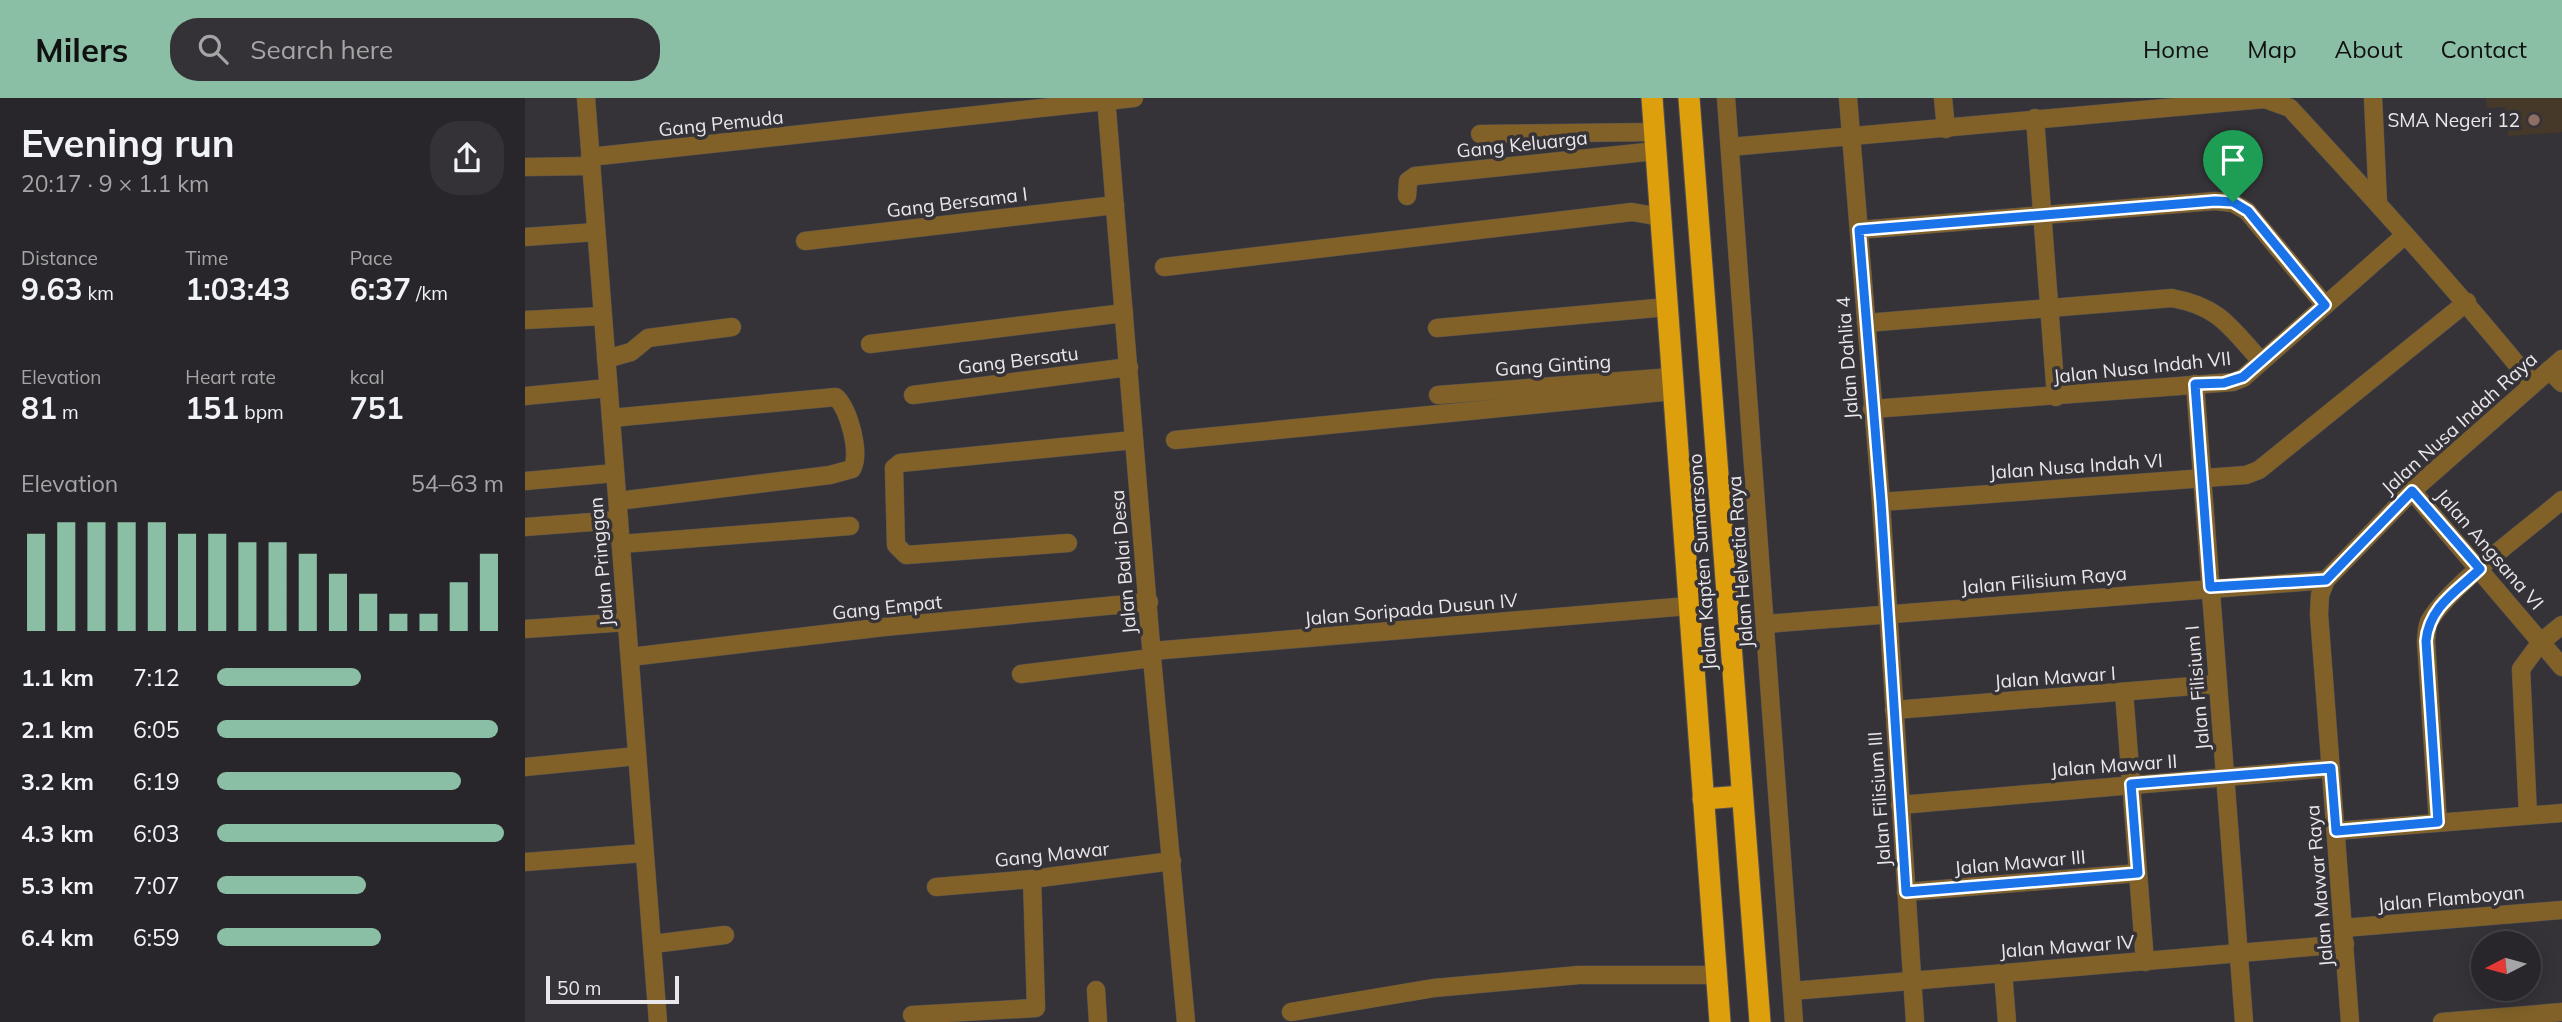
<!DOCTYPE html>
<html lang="en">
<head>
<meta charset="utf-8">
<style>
	:root { --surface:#28262a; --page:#343236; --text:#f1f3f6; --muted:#a5a5a8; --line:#444347; --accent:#8abfa5 }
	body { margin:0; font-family:Mulish,sans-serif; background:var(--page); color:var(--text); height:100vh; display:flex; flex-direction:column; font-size:26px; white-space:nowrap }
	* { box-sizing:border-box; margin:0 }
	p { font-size:23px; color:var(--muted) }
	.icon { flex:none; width:38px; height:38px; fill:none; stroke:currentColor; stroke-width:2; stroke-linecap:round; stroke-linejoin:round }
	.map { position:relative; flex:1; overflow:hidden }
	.details { display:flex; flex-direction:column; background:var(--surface); width:525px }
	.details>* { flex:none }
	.needle { width:46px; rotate:264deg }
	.fabs { position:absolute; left:1946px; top:833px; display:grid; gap:14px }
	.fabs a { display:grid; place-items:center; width:70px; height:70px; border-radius:50%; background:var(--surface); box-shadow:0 4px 18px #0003,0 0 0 2px var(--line); font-size:35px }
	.scale { position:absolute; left:21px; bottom:18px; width:133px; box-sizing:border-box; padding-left:7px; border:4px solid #e9e7eb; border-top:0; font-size:19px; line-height:24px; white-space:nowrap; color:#e9e7eb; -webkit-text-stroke:5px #353338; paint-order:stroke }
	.pin { position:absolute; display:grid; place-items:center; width:60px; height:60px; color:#fff; margin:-72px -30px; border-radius:50% 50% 50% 0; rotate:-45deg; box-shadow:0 0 7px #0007 }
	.pin .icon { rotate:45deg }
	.round { display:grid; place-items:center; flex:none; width:74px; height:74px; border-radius:28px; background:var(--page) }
	.overview { display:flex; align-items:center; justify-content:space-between; height:119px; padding:0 21px }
	h1 { font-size:38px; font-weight:700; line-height:52px }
	.stats { display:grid; grid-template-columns:repeat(3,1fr); gap:10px; height:119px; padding:7px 21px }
	.stats div { display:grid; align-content:center }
	.stats b { font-size:30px; font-weight:700 }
	.stats small { font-size:19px; font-weight:400 }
	.stats p { font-size:19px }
	.chart { height:196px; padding:14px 21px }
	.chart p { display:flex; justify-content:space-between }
	.chart svg { width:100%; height:126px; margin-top:7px; stroke:var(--accent); stroke-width:6 }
	ul { padding:0 21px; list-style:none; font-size:23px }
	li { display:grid; grid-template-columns:112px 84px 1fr; align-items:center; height:52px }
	li i { height:18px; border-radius:9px; background:var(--accent) }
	header { display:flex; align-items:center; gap:42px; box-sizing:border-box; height:98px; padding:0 35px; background:var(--accent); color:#111 }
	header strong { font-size:33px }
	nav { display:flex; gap:38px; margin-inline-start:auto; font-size:24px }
	.search { width:490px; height:63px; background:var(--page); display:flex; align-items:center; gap:18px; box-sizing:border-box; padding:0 24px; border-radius:28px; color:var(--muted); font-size:26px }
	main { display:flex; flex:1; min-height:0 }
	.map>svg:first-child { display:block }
	.education { fill:#46392a }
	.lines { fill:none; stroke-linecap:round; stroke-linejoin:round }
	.minor-casing { stroke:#525055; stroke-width:19 }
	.highway-casing { stroke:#525055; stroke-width:23 }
	.minor { stroke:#816127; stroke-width:18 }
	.highway { stroke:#de9f0d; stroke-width:21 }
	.route-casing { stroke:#fff; stroke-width:14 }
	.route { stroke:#1a73e8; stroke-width:9 }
	.education-dot { fill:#8d6e63; stroke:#353338; stroke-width:2.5 }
	.labels { text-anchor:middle; stroke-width:7; stroke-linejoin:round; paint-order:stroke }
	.poi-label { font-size:19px; fill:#e9e7eb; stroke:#353338; text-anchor:end }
	.street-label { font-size:19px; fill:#e9e7eb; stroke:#353338 }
</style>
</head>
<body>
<header>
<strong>Milers</strong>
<div class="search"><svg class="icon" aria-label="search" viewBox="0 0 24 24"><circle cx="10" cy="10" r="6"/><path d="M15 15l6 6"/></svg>Search here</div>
<nav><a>Home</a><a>Map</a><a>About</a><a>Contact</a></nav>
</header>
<main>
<section class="details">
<div class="overview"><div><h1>Evening run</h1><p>20:17 · 9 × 1.1 km</p></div><a class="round"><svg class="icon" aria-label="share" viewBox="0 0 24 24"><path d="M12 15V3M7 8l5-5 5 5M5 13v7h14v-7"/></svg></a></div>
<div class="stats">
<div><p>Distance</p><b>9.63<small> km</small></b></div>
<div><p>Time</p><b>1:03:43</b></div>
<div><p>Pace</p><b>6:37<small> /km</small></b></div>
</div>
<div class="stats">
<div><p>Elevation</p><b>81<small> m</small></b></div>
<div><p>Heart rate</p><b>151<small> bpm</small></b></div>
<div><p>kcal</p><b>751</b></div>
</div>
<div class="chart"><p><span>Elevation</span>54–63 m</p>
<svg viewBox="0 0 160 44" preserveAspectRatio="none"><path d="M5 44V10M15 44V6M25 44V6M35 44V6M45 44V6M55 44V10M65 44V10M75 44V13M85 44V13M95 44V17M105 44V24M115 44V31M125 44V38M135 44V38M145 44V27M155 44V17"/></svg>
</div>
<ul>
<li><b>1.1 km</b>7:12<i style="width:50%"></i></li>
<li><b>2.1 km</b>6:05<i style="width:98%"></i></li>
<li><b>3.2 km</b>6:19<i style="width:85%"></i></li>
<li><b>4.3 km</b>6:03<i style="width:100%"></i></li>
<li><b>5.3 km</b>7:07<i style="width:52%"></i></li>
<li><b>6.4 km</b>6:59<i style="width:57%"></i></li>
</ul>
</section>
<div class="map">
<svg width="2037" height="924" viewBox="0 0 2037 924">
	<rect width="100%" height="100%" fill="#353338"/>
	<path class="education" d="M1961,0H2037V34L1983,38L1980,9L1962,10Z"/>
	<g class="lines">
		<defs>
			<g id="minor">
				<path d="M61,0L133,924"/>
				<path d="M581,0L627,560L661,924"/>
				<path d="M1201,0L1269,924"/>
				<path d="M1323,0L1356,404L1390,924"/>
				<path d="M1418,0L1421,31"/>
				<path d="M1848,0L1853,105"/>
				<path d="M1510,20L1531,299"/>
				<path d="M955,36L1130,34"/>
				<path d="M1205,49L1740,1L1765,10C1848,100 1931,191 2008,286"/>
				<path d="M65,59L609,0"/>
				<path d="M0,69L66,68"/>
				<path d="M882,98L883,83L890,78L1131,53"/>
				<path d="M1334,132L1690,103L1708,105L1722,113L1800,207"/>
				<path d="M0,139L71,134"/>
				<path d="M280,143L590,107"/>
				<path d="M639,169L1107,114L1136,119"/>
				<path d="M0,222L78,218"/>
				<path d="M1341,225L1647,200C1695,209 1705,229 1736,263"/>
				<path d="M912,230L1142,209"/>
				<path d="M345,246L599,215"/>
				<path d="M81,261L106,254L123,240L207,229"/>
				<path d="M2024,272L2037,285"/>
				<path d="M1670,286L1719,924"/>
				<path d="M388,297L604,269"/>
				<path d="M913,297L1147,279"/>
				<path d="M0,298L83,290"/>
				<path d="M1347,311L1708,284L1718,280L1879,138"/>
				<path d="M86,320L311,299C324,312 336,355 327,371L305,377L93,403"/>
				<path d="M650,342L1148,293"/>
				<path d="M0,383L90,375"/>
				<path d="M1887,393L2037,569"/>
				<path d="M1356,404L1721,377L1734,372L1942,204"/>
				<path d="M0,429L94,422"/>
				<path d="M543,445L381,457L371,447L369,370L375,365L609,342"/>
				<path d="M96,446L325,428"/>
				<path d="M1241,526L1801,482"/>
				<path d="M0,531L102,524"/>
				<path d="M627,553L1163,508"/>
				<path d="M105,559L359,529L624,504"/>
				<path d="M496,576L627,560"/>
				<path d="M1599,594L1620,864"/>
				<path d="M1369,612L1693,586"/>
				<path d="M0,669L112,658"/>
				<path d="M1375,707L1806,670"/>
				<path d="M2003,717L1996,571L2016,544L2037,527"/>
				<path d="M1913,724L1901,543C1902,536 1901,529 1905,522C1927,486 2002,432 2037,402"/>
				<path d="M1811,733L2037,715"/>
				<path d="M0,764L119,755"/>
				<path d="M411,789L507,781L647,763"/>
				<path d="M1381,794L1613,775"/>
				<path d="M1818,830L2037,812"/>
				<path d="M128,846L200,837"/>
				<path d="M1478,874L1482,924"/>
				<path d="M571,892L573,924"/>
				<path d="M1267,893L1820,846"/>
				<path d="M766,914L909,890L1054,877H1192"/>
				<path d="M387,917L511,910L507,781"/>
				<path d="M1825,924L1794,516L1795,497L1801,482L1887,393L2037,261"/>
				<path d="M1917,924L2037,914"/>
			</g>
			<g id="highway">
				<path d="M1127,0L1195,924"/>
				<path d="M1164,0L1235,924"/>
				<path d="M1178,701L1217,698"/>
			</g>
		</defs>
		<use href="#minor" class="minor-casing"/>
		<use href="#highway" class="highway-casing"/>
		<use href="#minor" class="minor"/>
		<use href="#highway" class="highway"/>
	</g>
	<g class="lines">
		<defs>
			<path id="route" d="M1690,103L1708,104L1723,113L1800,207L1718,279L1699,285L1670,286L1685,489L1801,482L1887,393L1955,471C1932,493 1904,509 1901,543L1913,724L1811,733L1806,670L1606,686L1613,775L1381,794L1356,404L1334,132Z"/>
		</defs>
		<use href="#route" class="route-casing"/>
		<use href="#route" class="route"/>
	</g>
	<circle class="education-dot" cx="2009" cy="22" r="7"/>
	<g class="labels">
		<g class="poi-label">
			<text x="1995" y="29">SMA Negeri 12</text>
		</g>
		<g class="street-label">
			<text transform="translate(196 25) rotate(-6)" y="7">Gang Pemuda</text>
			<text transform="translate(997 46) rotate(-6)" y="7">Gang Keluarga</text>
			<text transform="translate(432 104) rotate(-7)" y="7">Gang Bersama I</text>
			<text transform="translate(1322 260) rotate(-94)" y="7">Jalan Dahlia 4</text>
			<text transform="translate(493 262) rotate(-7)" y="7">Gang Bersatu</text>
			<text transform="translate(1028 267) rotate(-4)" y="7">Gang Ginting</text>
			<text transform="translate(1617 269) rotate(-6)" y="7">Jalan Nusa Indah VII</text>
			<text transform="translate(1934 325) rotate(-42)" y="7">Jalan Nusa Indah Raya</text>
			<text transform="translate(1551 368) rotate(-4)" y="7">Jalan Nusa Indah VI</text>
			<text transform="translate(1965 451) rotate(49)" y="7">Jalan Angsana VI</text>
			<text transform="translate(76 464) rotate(-95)" y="7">Jalan Pringgan</text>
			<text transform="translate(598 464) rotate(-95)" y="7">Jalan Balai Desa</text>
			<text transform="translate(1177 464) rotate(-94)" y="7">Jalan Kapten Sumarsono</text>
			<text transform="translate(1215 464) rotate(-94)" y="7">Jalan Helvetia Raya</text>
			<text transform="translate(1519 482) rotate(-5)" y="7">Jalan Filisium Raya</text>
			<text transform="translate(362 509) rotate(-6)" y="7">Gang Empat</text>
			<text transform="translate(886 511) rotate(-5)" y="7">Jalan Soripada Dusun IV</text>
			<text transform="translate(1530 579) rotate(-4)" y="7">Jalan Mawar I</text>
			<text transform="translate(1672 590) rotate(-95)" y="7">Jalan Filisium I</text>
			<text transform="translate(1589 667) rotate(-4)" y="7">Jalan Mawar II</text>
			<text transform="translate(1354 701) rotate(-94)" y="7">Jalan Filisium III</text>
			<text transform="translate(527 756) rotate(-6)" y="7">Gang Mawar</text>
			<text transform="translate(1495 764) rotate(-5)" y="7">Jalan Mawar III</text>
			<text transform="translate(1794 788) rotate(-95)" y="7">Jalan Mawar Raya</text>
			<text transform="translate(1926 800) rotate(-5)" y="7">Jalan Flamboyan</text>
			<text transform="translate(1542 848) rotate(-4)" y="7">Jalan Mawar IV</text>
		</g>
	</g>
</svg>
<div class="fabs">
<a><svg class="needle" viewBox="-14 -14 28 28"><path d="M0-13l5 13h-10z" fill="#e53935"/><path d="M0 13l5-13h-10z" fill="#a5a5a8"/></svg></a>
</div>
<div class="scale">50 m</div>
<div class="pin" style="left:1708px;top:104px;background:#1e9e55"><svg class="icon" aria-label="arrive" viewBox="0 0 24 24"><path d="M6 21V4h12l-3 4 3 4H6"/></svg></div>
</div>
</main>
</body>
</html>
